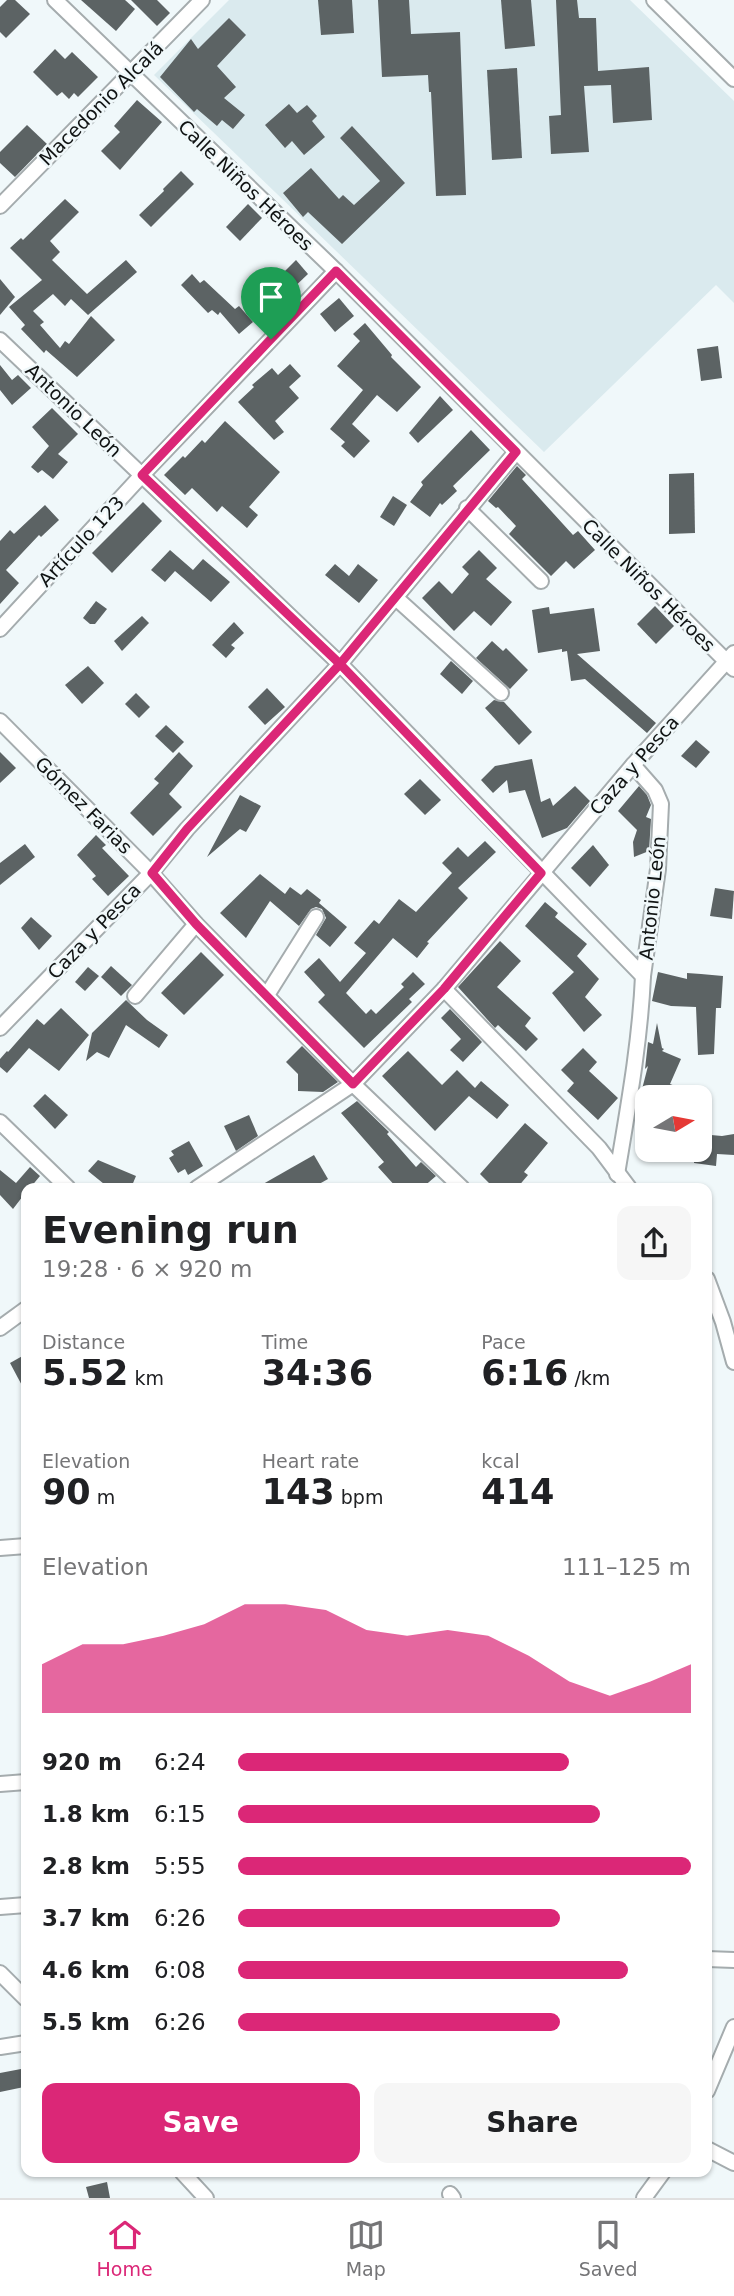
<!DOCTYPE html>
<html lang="en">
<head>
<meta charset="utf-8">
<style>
	:root { --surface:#fff; --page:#f6f6f6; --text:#202124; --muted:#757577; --line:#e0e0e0; --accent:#db2777 }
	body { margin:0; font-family:"DejaVu Sans",sans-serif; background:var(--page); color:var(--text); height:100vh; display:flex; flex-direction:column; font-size:26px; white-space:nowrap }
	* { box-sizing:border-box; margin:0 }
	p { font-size:23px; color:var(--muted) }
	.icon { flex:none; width:38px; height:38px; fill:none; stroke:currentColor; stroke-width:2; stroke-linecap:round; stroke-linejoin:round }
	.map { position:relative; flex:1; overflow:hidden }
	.panel { position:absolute; left:21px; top:1183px; width:691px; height:994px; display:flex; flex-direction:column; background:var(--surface); border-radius:14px; box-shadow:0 2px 5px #0004 }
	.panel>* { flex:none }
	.needle { width:46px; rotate:80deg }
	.tools { position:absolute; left:635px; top:1085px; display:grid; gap:14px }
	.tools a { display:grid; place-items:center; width:77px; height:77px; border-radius:14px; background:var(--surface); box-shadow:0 2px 5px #0004; font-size:35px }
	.pin { position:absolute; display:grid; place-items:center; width:60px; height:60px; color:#fff; margin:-72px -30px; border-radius:50% 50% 50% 0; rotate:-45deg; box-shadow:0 0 7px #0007 }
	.pin .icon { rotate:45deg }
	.round { display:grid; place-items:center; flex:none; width:74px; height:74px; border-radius:14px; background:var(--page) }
	.head { display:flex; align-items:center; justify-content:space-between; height:119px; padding:0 21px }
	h1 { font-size:38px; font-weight:700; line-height:52px }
	.figures { display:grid; grid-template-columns:repeat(3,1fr); gap:10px; height:119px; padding:7px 21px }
	.figures div { display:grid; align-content:center }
	.figures b { font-size:35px; font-weight:700 }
	.figures small { font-size:19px; font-weight:400 }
	.figures p { font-size:19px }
	.chart { height:196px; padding:14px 21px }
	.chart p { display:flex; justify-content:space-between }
	.chart svg { width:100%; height:126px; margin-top:7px; fill:var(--accent); opacity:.7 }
	.action { display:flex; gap:14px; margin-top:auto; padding:14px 21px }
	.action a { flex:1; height:80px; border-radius:14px; background:var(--accent); color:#fff; font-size:28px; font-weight:700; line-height:80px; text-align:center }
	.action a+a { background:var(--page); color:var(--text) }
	ul { padding:0 21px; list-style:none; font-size:23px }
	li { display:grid; grid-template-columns:112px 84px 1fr; align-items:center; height:52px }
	li i { height:18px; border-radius:9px; background:var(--accent) }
	.menu { display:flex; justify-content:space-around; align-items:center; height:98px; border-top:2px solid var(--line); background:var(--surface); font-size:19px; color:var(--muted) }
	.menu a { display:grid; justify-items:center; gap:4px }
	.menu .on { color:var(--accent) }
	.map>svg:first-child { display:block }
	.built { fill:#daeaee }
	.building { fill:#5c6364 }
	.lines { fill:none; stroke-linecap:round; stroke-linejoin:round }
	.minor-casing { stroke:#a5acae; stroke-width:18 }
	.minor { stroke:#fff; stroke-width:14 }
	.route-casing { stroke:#fff; stroke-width:14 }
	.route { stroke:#db2777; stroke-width:9 }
	.labels { text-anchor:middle; stroke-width:5; stroke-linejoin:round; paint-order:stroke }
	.street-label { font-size:19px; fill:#101313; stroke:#f0f8fa }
</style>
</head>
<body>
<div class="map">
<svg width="734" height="2198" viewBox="0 0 734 2198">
	<rect width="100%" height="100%" fill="#f0f8fa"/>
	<path class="built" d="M229,0H630L734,101V303L716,285L544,452L154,75Z"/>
	<g class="building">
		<path d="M7,0H15L30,14L6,38L0,32V7Z"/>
		<path d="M81,0H125L135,9L116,31Z"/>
		<path d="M131,0H157L170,13L157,26Z"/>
		<path d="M318,0H352L354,33L321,35Z"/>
		<path d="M378,0H409L411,34L460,32L466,195L436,196L431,92H429L428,75L382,77Z"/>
		<path d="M501,0H531L535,46L505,49Z"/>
		<path d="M556,0H577L579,18H596L598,71L649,67L652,120L613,123L611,85L584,86L589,152L551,154L549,116L561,115Z"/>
		<path d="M229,18L246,35L217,66L236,87L224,98L245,115L233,129L222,120L217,126L197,109L194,112L160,77L191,39L198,49Z"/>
		<path d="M55,49L65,59L72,52L98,77L78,97L74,93L69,99L62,92L57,96L33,72Z"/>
		<path d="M517,68L522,158L492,160L487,70Z"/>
		<path d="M137,100L162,122L120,170L101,151L120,132L114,126Z"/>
		<path d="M289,104L297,113L307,105L317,116L312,121L325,137L304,155L292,141L285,148L265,125Z"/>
		<path d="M27,125L47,144L15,177L0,163V152Z"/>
		<path d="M352,126L405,183L342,244L308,212L303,217L283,193L311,168L339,199L343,195L354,205L380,181L340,138Z"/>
		<path d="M181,171L194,184L151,227L139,215L164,191L163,189Z"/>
		<path d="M65,199L79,212L50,241L60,252L52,260L87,294L126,260L137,272L88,315L71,299L65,306L53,294L33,311L44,322L40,325L60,348L65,341L69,344L91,316L115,340L77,377L46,350L44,353L21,329L25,325L9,307L42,280L10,248L21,238L23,240Z"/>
		<path d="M248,204L262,218L240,241L226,227Z"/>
		<path d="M296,260L308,274L289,292L277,279Z"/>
		<path d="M192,274L200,283L204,280L235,309L239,306L253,322L239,334L220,312L218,315L212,310L208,313L181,285Z"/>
		<path d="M0,279L15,297L0,315Z"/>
		<path d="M339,298L354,316L335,332L320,314Z"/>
		<path d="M365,323L392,355L391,357L421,387L397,412L377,395L352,424L370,441L354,458L341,446L345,442L330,429L363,390L337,366L360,341L353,334Z"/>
		<path d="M718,346L722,378L701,381L697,349Z"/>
		<path d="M290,364L301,376L289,387L299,398L275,421L284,432L274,440L238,402L254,387L252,385L272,368L278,375Z"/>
		<path d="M0,365L12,380L18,375L31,388L12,405L0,390Z"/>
		<path d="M440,396L453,410L418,443L409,433Z"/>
		<path d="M52,408L78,434L58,454L68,462L53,479L42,470L38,473L31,467L49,446L32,427Z"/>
		<path d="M225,421L280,472L249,507L258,515L247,528L222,506L217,512L192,488L185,495L164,475L183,456L185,458L202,440L205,443Z"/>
		<path d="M471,430L490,450L453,486L457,491L442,505L440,503L430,517L410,502L423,485L421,482Z"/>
		<path d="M517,466L526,475L522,479L573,535L578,531L595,550L574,569L566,561L551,576L509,534L516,526L498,507L496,508L488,501Z"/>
		<path d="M694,473L695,533L669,534V474Z"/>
		<path d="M393,496L407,505L394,526L380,517Z"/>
		<path d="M143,502L162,521L112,573L92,553Z"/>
		<path d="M45,505L59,520L41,537L39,535L6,570L19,583L0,604V541L10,530L14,534Z"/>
		<path d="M170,550L193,570L203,559L230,582L211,602L175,571L165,582L151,570Z"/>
		<path d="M479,550L497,568L486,579L512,602L491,626L474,611L454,631L422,598L439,581L452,594L469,574L462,567Z"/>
		<path d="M335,564L349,576L358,564L378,580L359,603L325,575Z"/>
		<path d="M96,601L107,609L95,624H90L83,618Z"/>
		<path d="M655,606L674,626L656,644L637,624Z"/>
		<path d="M549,607L550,614L594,608L600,651L577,654L656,723L647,733L585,679L571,681L567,651L562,652V649L538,653L532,610Z"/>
		<path d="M142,616L149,623L122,651L114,641Z"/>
		<path d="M234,622L244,633L231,645L235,648L226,658L212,645Z"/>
		<path d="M492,641L503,651L506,648L528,670L510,689L476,658Z"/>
		<path d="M451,661L473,681L462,694L440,674Z"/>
		<path d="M88,666L104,683L82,704L65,685Z"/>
		<path d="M267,688L285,707L265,725L248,707Z"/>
		<path d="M136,693L150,707L139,718L125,704Z"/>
		<path d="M494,700L504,702L532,732L519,745L485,708Z"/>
		<path d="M166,725L184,742L173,753L155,736Z"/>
		<path d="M696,740L710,752L696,768L681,756Z"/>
		<path d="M0,752L16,768L0,783Z"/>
		<path d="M179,752L193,766L169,794L182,807L153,836L130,813L159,783L154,779Z"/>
		<path d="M532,759L541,802L550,798L553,806L575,786L590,801L567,828L542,838L525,790L509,793L507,780L493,793L481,780L495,766Z"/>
		<path d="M420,779L441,800L425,815L404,794Z"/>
		<path d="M639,786L647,795L651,805L646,817L651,819L649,851L634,857L633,842L637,830L618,811Z"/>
		<path d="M240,795L261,806L246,832L240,829L207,857Z"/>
		<path d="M96,835L106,845L102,848L129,876L108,896L92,879L96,876L77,855Z"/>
		<path d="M485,841L496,852L458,888L468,898L427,942L429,943L417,958L393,938L346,993L366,1014L371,1009L376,1014L404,987L401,984L413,972L425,984L409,999L412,1002L364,1048L318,1002L325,995L304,972L319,958L340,982L366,953L354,943L374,920L379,924L399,899L416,912L452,873L442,863L458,847L468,857Z"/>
		<path d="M25,844L35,857L0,885V863Z"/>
		<path d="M593,845L609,865L590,887L571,868Z"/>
		<path d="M260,874L285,894L290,887L301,895L307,889L321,900L319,903L347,927L330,947L316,935L326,918L322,909L316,907L311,909L299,926L270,901L246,938L220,913Z"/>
		<path d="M715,888L734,891L732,919L710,916Z"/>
		<path d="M545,902L558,913L555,917L587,944L577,956L599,979L585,997L602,1015L584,1032L552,993L574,972L525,926Z"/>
		<path d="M31,917L52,936L39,950L21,928Z"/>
		<path d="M500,941L521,961L497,987L531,1018L525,1026L538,1039L526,1051L498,1025L495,1028L458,987Z"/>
		<path d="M201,952L224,975L184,1015L161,993Z"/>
		<path d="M111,966L132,985L121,996L101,977Z"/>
		<path d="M88,967L99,976L85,991L75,982Z"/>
		<path d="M658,972L687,979V973L701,974V976V974L723,976L721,1008H716L714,1054L698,1055L696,1007L671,1006L652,1001Z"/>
		<path d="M126,1000L147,1020L168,1035L159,1048L126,1025L109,1058L97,1052L86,1061L92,1033Z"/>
		<path d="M61,1008L89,1035L59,1071L29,1048L7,1073L0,1067V1059L7,1051L8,1052L37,1019L44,1025Z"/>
		<path d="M450,1009L482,1042L463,1062L450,1050L461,1039L441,1018Z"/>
		<path d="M657,1023L662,1048L664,1049L662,1051L681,1059L670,1084L675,1086L669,1097H640L648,1066L645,1069L648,1042L653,1044Z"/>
		<path d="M302,1046L338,1082L323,1092L298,1091V1074L286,1062Z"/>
		<path d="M583,1048L597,1062L589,1071L618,1098L598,1120L567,1091L574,1083L561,1070Z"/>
		<path d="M408,1051L442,1085L457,1070L475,1088L481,1081L509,1105L497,1119L469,1096L435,1131L382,1076Z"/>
		<path d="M45,1094L68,1115L55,1129L33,1106Z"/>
		<path d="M357,1101L389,1132L387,1134L416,1167L421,1162L436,1176L422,1188H397L378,1167L384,1162L341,1113Z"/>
		<path d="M249,1115L258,1136L236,1151L224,1126Z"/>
		<path d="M525,1123L548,1143L524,1172L528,1175L517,1188H494L480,1174Z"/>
		<path d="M700,1134L722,1136L734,1134V1155L717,1154L716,1166L694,1163L695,1150H700Z"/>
		<path d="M189,1141L203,1166L188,1175L185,1169L178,1173L169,1158L174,1155L171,1151Z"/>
		<path d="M314,1155L328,1179L312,1188H256Z"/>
		<path d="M98,1160L136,1176L131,1188H109L88,1171Z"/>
		<path d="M30,1167L40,1176L30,1188H26V1192L13,1209L0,1195V1170L16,1183Z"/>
		<path d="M26,1354V1393L10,1363Z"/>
		<path d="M21,2069L24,2087L0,2092V2073Z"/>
		<path d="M107,2182L110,2198H89L86,2187Z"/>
	</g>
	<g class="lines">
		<defs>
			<g id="minor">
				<path d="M55,0L336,271L734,669"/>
				<path d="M654,0L734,79"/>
				<path d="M0,206L202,0"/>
				<path d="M0,340L340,664L643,976L658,869L661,804L655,790L633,765"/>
				<path d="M467,508L541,581"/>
				<path d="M396,598L501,693"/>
				<path d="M0,629L142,475L336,271"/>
				<path d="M0,721L151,873L196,924L353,1084L462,1188"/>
				<path d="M444,989L599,1148L629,1188"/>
				<path d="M267,995L316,917"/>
				<path d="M135,996L196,924"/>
				<path d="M0,1028L151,873L187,829L340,664L516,452"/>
				<path d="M0,1122L68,1188"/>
				<path d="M617,1174C628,1108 640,1043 643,976"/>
				<path d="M197,1188L353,1084L444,989L633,765L734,653"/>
				<path d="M707,1279L723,1322L734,1362"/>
				<path d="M0,1328L26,1309"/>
				<path d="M0,1548L26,1546"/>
				<path d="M0,1784L26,1782"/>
				<path d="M0,1907L26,1905"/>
				<path d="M707,1959L734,1960"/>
				<path d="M0,1973L26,1999"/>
				<path d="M0,2047L26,2043"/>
				<path d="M707,2091L734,2027"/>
				<path d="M707,2149L734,2163"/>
				<path d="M182,2172L206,2198"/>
				<path d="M450,2194L453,2198"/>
				<path d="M644,2198L663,2172"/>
			</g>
		</defs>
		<use href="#minor" class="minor-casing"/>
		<use href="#minor" class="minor"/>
	</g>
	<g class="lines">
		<defs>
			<path id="route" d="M271,339L142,475L340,664L187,829L152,873L196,924L353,1084L444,989L541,873L340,664L516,452L336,271L271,339"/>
		</defs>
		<use href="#route" class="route-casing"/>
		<use href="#route" class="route"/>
	</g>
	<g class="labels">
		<g class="street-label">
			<text transform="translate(101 103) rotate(-45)" y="7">Macedonio Alcalá</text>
			<text transform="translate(246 185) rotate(44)" y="7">Calle Niños Héroes</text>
			<text transform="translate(74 410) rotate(44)" y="7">Antonio León</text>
			<text transform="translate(81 541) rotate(-47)" y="7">Artículo 123</text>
			<text transform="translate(649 585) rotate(45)" y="7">Calle Niños Héroes</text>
			<text transform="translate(634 765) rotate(-49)" y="7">Caza y Pesca</text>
			<text transform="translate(84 805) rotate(45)" y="7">Gómez Farias</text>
			<text transform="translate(652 898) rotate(-84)" y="7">Antonio León</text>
			<text transform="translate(94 931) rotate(-46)" y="7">Caza y Pesca</text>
		</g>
	</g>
</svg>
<div class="tools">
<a><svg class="needle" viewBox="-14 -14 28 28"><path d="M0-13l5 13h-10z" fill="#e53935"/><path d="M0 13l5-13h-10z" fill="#757577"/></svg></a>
</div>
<div class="pin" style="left:271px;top:339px;background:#1e9e55"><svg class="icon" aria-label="arrive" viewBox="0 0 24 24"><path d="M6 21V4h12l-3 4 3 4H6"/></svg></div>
<section class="panel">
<div class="head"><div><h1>Evening run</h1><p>19:28 · 6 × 920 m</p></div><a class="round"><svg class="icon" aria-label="share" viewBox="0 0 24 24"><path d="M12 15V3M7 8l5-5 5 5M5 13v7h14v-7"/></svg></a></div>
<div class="figures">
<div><p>Distance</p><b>5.52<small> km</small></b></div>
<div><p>Time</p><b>34:36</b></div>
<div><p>Pace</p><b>6:16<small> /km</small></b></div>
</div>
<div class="figures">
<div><p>Elevation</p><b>90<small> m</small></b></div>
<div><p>Heart rate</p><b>143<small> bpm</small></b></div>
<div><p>kcal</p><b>414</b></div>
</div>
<div class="chart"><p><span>Elevation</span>111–125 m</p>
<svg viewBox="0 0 160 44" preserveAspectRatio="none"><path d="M0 44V27L10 20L20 20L30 17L40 13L50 6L60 6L70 8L80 15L90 17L100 15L110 17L120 24L130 33L140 38L150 33L160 27V44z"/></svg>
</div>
<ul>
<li><b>920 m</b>6:24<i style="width:73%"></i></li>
<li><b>1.8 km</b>6:15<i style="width:80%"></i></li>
<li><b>2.8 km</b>5:55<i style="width:100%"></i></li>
<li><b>3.7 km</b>6:26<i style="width:71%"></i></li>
<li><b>4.6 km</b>6:08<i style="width:86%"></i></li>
<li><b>5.5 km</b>6:26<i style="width:71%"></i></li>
</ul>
<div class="action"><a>Save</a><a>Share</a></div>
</section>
</div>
<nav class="menu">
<a class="on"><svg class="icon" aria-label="home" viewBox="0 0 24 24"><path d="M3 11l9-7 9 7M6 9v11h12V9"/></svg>Home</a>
<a><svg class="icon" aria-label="map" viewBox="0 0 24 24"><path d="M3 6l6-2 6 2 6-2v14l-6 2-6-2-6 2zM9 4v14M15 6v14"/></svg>Map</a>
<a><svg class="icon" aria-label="saved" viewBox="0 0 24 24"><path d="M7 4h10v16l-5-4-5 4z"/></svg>Saved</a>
</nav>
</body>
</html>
